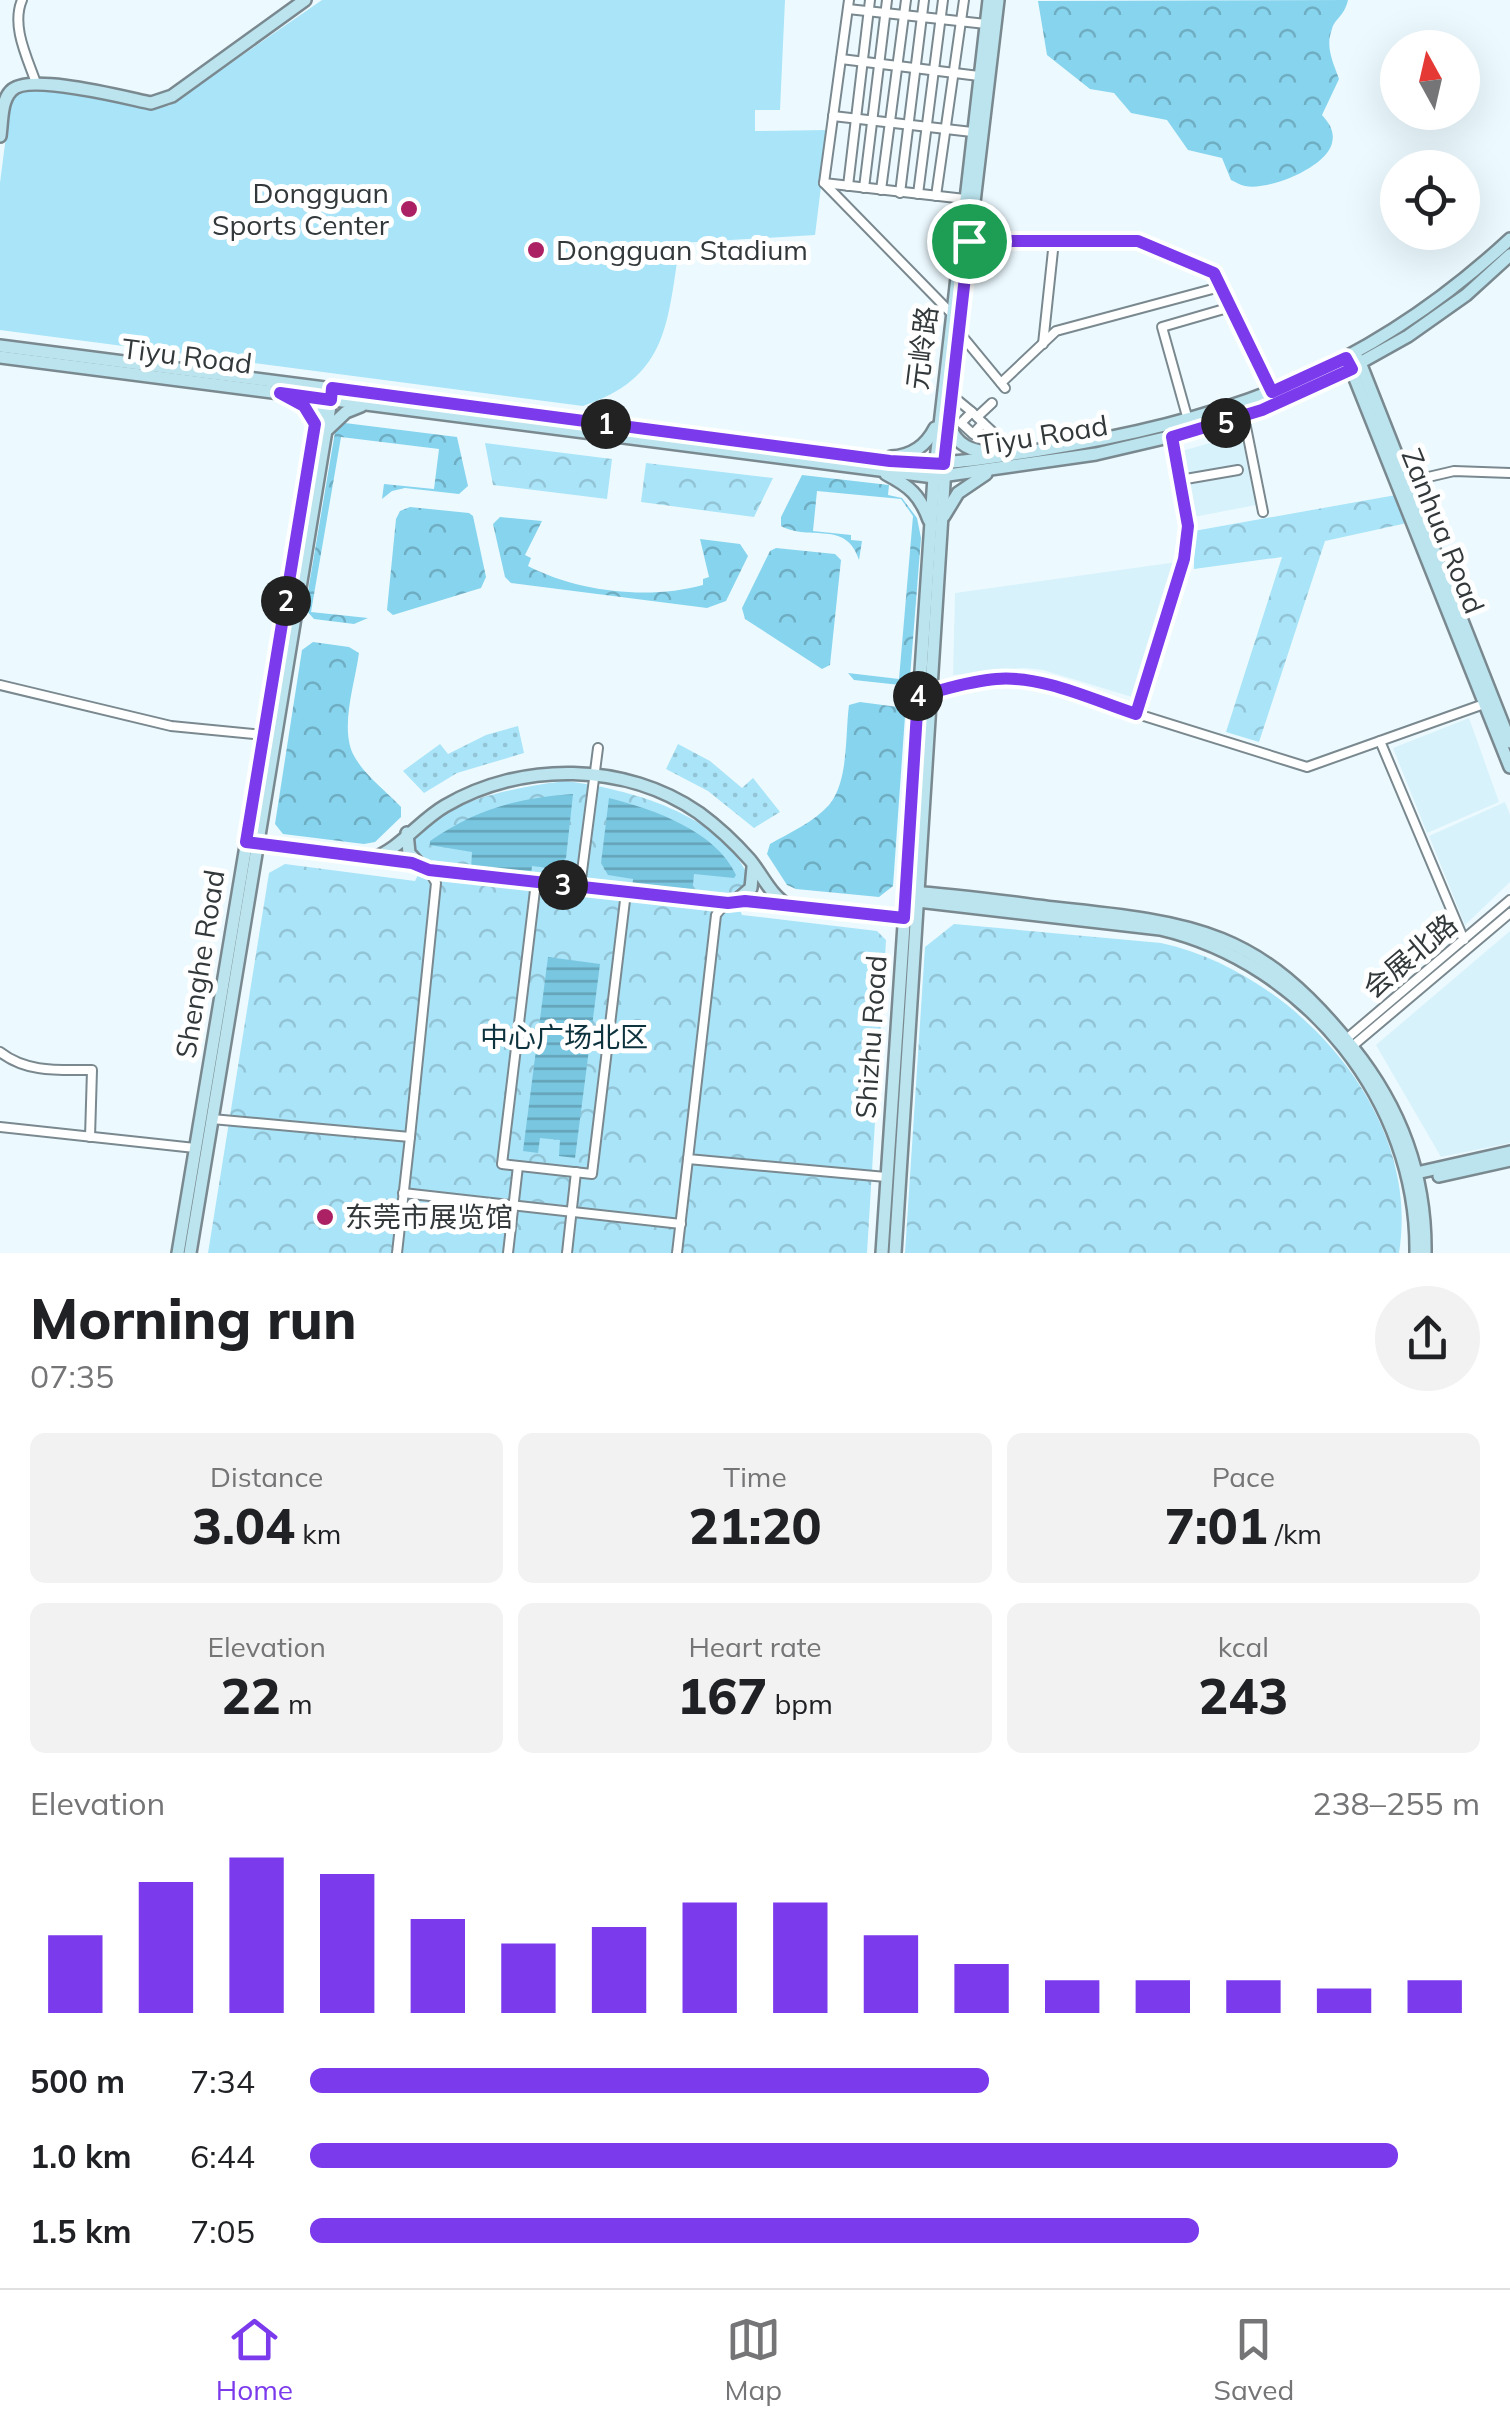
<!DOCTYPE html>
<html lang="en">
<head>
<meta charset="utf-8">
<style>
	:root { --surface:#fff; --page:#f2f2f2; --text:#202124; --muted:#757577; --line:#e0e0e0; --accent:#7c3aed }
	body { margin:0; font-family:Mulish,"Noto Sans SC",sans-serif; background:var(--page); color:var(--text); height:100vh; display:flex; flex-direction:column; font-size:38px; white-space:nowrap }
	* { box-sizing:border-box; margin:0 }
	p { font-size:32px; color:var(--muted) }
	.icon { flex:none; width:55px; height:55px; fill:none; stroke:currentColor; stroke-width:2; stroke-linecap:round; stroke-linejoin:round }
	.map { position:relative; height:1253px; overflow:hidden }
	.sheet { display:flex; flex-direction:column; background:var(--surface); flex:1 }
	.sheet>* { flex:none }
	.needle { width:65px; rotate:352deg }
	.buttons { position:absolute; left:1380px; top:30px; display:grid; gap:20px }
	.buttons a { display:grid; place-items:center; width:100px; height:100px; border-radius:50%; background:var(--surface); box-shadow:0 10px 40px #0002; font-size:50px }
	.pin { position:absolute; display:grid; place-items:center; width:85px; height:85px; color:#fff; margin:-42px; border:5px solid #fff; border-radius:50%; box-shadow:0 2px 10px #0007 }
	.km { position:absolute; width:50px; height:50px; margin:-25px; border-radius:50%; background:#222; color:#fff; font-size:28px; line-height:50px; text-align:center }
	.round { display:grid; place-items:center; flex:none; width:105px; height:105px; border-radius:52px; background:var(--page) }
	.summary { display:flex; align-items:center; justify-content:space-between; height:170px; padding:0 30px }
	h1 { font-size:55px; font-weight:800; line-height:75px }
	.stats { display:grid; grid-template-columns:repeat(3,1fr); gap:15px; height:170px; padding:10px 30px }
	.stats div { display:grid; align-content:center; border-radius:15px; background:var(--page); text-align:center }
	.stats b { font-size:50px; font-weight:800 }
	.stats small { font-size:28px; font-weight:400 }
	.stats p { font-size:28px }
	.chart { height:280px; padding:20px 30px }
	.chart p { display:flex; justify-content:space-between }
	.chart svg { width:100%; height:180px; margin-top:10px; stroke:var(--accent); stroke-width:6 }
	ul { padding:0 30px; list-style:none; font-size:32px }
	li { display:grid; grid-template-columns:160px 120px 1fr; align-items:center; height:75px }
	li i { height:25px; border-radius:12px; background:var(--accent) }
	.dock { display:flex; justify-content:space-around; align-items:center; height:140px; border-top:2px solid var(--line); background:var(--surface); font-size:28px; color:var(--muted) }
	.dock a { display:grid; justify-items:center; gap:5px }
	.dock .selected { color:var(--accent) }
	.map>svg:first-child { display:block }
	.built { fill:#d8f2fb }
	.grass { fill:url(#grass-dots) }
	.forest { fill:url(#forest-crowns) }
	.park { fill:url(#park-crowns) }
	.garden { fill:#a9e4f8 }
	.water { fill:url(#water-rules) }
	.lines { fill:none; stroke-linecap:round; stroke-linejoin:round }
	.street-casing { stroke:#7a898f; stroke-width:12 }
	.secondary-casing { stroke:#7a898f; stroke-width:16 }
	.street { stroke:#fff; stroke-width:8 }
	.secondary { stroke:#bbe4ee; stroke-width:11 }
	.route-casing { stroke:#fff; stroke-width:20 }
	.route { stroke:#7c3aed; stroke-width:12 }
	.poi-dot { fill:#ab2164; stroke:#fff; stroke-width:4 }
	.labels { text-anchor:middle; stroke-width:10; stroke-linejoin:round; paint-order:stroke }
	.poi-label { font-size:28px; fill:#33393b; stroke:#fff; text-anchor:start }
	.street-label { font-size:28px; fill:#33393b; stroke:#fff }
	.park-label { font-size:28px; fill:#0d333e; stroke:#fff }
</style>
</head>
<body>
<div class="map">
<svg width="1510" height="1253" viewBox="0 0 1510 1253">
	<defs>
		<pattern id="grass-dots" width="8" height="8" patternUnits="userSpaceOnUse" patternTransform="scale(2.5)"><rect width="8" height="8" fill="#a9e4f8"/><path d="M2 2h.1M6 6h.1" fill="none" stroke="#92c4d6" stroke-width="1.8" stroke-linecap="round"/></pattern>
		<pattern id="forest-crowns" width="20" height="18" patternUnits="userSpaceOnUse" patternTransform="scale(2.5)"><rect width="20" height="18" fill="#87d4ee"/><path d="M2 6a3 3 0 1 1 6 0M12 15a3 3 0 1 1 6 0" fill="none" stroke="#6fadc2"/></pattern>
		<pattern id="park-crowns" width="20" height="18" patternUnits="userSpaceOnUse" patternTransform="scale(2.5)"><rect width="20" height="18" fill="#a9e4f8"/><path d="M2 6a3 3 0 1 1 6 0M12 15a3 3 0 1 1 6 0" fill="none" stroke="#92c4d6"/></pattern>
		<pattern id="water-rules" width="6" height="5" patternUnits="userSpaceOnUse" patternTransform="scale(2.5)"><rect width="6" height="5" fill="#79c6e0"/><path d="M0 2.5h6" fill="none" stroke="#64a2b7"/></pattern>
	</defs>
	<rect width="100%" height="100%" fill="#ecfaff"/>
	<g class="built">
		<path d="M1241,434L1256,505L1194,517L1182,451Z"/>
		<path d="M1177,562L1132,697L1043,670L1024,668L953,675L955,593Z"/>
		<path d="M1469,718L1499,802L1427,833L1393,748Z"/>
		<path d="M1505,802L1510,815V882L1465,925L1429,836Z"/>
		<path d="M1510,931V1143L1441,1157L1376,1045Z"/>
	</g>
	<g class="grass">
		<path d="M518,726L524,753L457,773L424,793L403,771L440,744L448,754L486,735Z"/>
		<path d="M678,744L710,761L742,788L753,778L780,812L754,828L708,791L666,769Z"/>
	</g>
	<g class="forest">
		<path d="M1348,0C1344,17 1335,18 1332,29C1325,47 1333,62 1339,79L1322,115C1329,123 1335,131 1332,143C1327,167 1269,191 1245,186C1240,185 1236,182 1231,180L1222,158L1188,150L1167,120L1131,113L1114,93L1090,89L1047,55L1038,1Z"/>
		<path d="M345,423L457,437L468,486L459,494L405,488L392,491L382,499L384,484L434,489L439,449L341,437L311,612L368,618L354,624L314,619L305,609L335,432Z"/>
		<path d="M802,475L889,485L888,495L902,498L917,518L921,538L910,677L900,685L854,680L848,673L899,679L913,516L901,499L817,491L813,531L851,535V540L862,541L859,560C846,519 810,542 781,526V517Z"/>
		<path d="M410,507L469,513L473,516L486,577L481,588L393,615L387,610L396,519L400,511Z"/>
		<path d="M500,517L542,521L525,555L531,558L528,566C578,592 649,600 703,585V579L709,577L700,539L740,544L748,556L726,601L707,608L511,583L505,577L493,524Z"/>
		<path d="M776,548L835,554L841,560L830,665L822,669L745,619L742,608L770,551Z"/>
		<path d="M313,642L349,647L359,653C355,683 340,726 353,754C363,774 386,791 401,807V817L375,842L364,844L283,834L275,824L302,650Z"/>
		<path d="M860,702L898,707L905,716L893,886L879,897L796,889L787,885L767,854L770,844C789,833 814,822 829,805C849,781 845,735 849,705Z"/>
	</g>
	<g class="park">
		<path d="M485,443L612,459L607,499L493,485Z"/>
		<path d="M646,463L773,478L754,517L641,502Z"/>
		<path d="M1396,495L1407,523L1325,541L1259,742L1226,732L1282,557L1194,569V531Z"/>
		<path d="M566,781C627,789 722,813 749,878L745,888L733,893L742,915L877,931L886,940L867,1253H208L269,873L285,864L415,881L426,859L415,849L413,844C427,802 528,785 566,781Z"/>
		<path d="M954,924L1161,943C1293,972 1422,1111 1399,1253H905L925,947Z"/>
	</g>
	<path class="garden" d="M322,0H785L780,110H755V131L828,130L815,235L680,243C667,321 670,377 583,406L0,330V183L11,97L34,85L146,107L169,106Z"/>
	<g class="water">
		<path d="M573,794L566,858L557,869L532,866L531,876L471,869L472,852L430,845V841C477,809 517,798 573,794Z"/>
		<path d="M609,798C653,809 716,831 736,875L734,878L694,874L692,896L632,889L633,879L608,875L601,863Z"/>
		<path d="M548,957L600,964L575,1158L559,1156L560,1140L540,1138L538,1153L523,1151Z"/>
	</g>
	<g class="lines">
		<defs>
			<g id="street">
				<path d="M22,0C11,26 27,57 36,83"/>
				<path d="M849,0L824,183L965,199"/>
				<path d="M848,9L986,24"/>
				<path d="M841,59L979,76"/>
				<path d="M833,116L972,132"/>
				<path d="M824,183L951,313"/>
				<path d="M848,186L870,0"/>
				<path d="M864,188L887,0"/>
				<path d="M881,190L906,0"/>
				<path d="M900,193L924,0"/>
				<path d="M918,194L943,0"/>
				<path d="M936,196L964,0"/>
				<path d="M969,241H1139L1214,273L1273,392"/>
				<path d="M958,331L1005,388"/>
				<path d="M1043,344L1054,241"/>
				<path d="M1001,383L1056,331L1220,287"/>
				<path d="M955,398L972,412"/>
				<path d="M972,412L983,423L973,434L961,423Z"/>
				<path d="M977,417L992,403"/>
				<path d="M1244,417L1263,512"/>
				<path d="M1188,420L1162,327L1231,307"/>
				<path d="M983,423L999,438"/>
				<path d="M1180,480L1238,470"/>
				<path d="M1407,482L1454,471L1510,473"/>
				<path d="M0,685L171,726L264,735"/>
				<path d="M927,694L996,678L1035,682L1307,767L1484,704"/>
				<path d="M1135,714L1184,559L1188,526L1172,437"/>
				<path d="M1380,741L1464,940"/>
				<path d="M429,870L727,903"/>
				<path d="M536,882L502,1164L592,1174L626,892"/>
				<path d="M580,887L598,748"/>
				<path d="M785,906C762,903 730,892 716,915L688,1159L886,1177"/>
				<path d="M1345,1040L1510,900"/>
				<path d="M1349,1049L1510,913"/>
				<path d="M0,1052C27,1073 59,1070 92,1070L90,1137"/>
				<path d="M212,1119L410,1137L436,883C426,859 398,862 375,859"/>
				<path d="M0,1127L195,1148"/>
				<path d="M403,1193L681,1224"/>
				<path d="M397,1253L410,1137"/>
				<path d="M508,1253L518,1166"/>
				<path d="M567,1253L576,1172"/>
				<path d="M677,1253L688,1159"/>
			</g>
			<g id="secondary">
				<path d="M0,136C2,122 1,101 11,91C27,72 126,98 151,103L172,96L305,0"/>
				<path d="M0,346L890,461C942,467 989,458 1040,450C1228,421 1369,370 1510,239"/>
				<path d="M0,357L934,477L1096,454L1220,425L1262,410L1331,379L1408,336L1466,295L1510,255"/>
				<path d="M1359,360L1510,742"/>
				<path d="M1350,366L1510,767"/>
				<path d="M289,396L304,407L315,427"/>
				<path d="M949,425C957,446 971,451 993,453"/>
				<path d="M328,429L346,412L361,406"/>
				<path d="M891,457C911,456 926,446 935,428"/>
				<path d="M886,474C909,486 920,495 929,520"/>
				<path d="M944,516L958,493L986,474"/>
				<path d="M407,833L409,853L421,866"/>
				<path d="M253,843L371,859C399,850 419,821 445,806C521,761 626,762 699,813C718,827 735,843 750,860C763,876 771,896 789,906L911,919"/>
				<path d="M909,892C958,895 1006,902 1054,908C1197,923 1259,930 1353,1048C1401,1108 1426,1176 1425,1253"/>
				<path d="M909,900L1160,929C1306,963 1418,1102 1416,1253"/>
				<path d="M736,901L751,888L753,867"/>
				<path d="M1412,1174L1510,1152"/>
				<path d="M1439,1176L1510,1160"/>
				<path d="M178,1253L322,391"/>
				<path d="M190,1253L332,394"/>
				<path d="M882,1253L934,477L989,0"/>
				<path d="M895,1253L948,421L998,0"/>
			</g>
		</defs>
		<use href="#street" class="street-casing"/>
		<use href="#secondary" class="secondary-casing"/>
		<use href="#street" class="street"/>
		<use href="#secondary" class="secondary"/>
	</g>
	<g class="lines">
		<defs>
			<path id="route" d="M969,241H1138L1214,273L1272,392L1346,358L1352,369L1262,410L1172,437L1188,526L1184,559L1136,714C1093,700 1042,675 996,679C969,681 944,690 918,696L904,918L745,901L728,903L429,870L412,863L246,842L315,424L304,406L280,393L331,400L332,388L890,461L944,464Z"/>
		</defs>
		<use href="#route" class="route-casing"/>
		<use href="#route" class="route"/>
	</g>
	<g class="poi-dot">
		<circle cx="409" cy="209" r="10"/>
		<circle cx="536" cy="250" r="10"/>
		<circle cx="325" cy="1217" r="10"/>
	</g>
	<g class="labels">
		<g class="poi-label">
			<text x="389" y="203" text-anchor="end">Dongguan<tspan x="389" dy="32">Sports Center</tspan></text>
			<text x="556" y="260">Dongguan Stadium</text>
			<text x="345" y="1227">东莞市展览馆</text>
		</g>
		<g class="street-label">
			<text transform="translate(922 348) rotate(-83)" y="10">元岭路</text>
			<text transform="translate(187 356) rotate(7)" y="10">Tiyu Road</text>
			<text transform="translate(1043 435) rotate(-9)" y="10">Tiyu Road</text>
			<text transform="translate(1443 531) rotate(68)" y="10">Zanhua Road</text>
			<text transform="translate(1410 956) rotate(-40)" y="10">会展北路</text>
			<text transform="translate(200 964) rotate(-81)" y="10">Shenghe Road</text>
			<text transform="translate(871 1037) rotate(-86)" y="10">Shizhu Road</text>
		</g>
		<g class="park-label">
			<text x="564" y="1047">中心广场北区</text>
		</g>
	</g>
</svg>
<div class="buttons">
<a><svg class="needle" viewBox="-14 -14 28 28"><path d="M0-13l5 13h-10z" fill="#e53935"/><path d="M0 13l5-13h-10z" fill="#757577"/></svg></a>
<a><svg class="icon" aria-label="locate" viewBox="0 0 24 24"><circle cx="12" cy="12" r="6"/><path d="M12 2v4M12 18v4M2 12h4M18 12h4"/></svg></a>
</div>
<div class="pin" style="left:969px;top:241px;background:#1e9e55"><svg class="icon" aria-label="arrive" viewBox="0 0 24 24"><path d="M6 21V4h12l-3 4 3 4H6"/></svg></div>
<b class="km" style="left:606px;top:424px">1</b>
<b class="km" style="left:286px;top:601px">2</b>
<b class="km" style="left:563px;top:885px">3</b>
<b class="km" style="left:918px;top:696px">4</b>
<b class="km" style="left:1226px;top:423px">5</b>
</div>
<section class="sheet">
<div class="summary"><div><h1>Morning run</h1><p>07:35</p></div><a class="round"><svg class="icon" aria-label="share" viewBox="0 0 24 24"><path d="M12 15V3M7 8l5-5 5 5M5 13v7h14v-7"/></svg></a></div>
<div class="stats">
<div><p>Distance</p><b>3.04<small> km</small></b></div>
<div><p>Time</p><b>21:20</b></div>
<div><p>Pace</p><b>7:01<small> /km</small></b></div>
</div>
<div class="stats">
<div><p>Elevation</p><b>22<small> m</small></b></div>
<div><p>Heart rate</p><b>167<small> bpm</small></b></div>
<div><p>kcal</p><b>243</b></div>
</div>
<div class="chart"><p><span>Elevation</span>238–255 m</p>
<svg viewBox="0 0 160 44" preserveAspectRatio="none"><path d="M5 44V25M15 44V12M25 44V6M35 44V10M45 44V21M55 44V27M65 44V23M75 44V17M85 44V17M95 44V25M105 44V32M115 44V36M125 44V36M135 44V36M145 44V38M155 44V36"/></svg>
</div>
<ul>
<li><b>500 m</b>7:34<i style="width:58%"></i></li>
<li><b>1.0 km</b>6:44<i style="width:93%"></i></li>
<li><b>1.5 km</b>7:05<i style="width:76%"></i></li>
</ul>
</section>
<nav class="dock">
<a class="selected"><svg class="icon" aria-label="home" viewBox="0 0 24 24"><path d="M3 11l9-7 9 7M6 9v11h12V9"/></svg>Home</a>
<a><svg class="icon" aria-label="map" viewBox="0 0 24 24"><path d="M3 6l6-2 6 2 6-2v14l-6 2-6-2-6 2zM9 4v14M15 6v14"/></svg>Map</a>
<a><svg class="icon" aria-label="saved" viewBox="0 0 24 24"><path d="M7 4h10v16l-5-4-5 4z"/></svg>Saved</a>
</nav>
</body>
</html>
